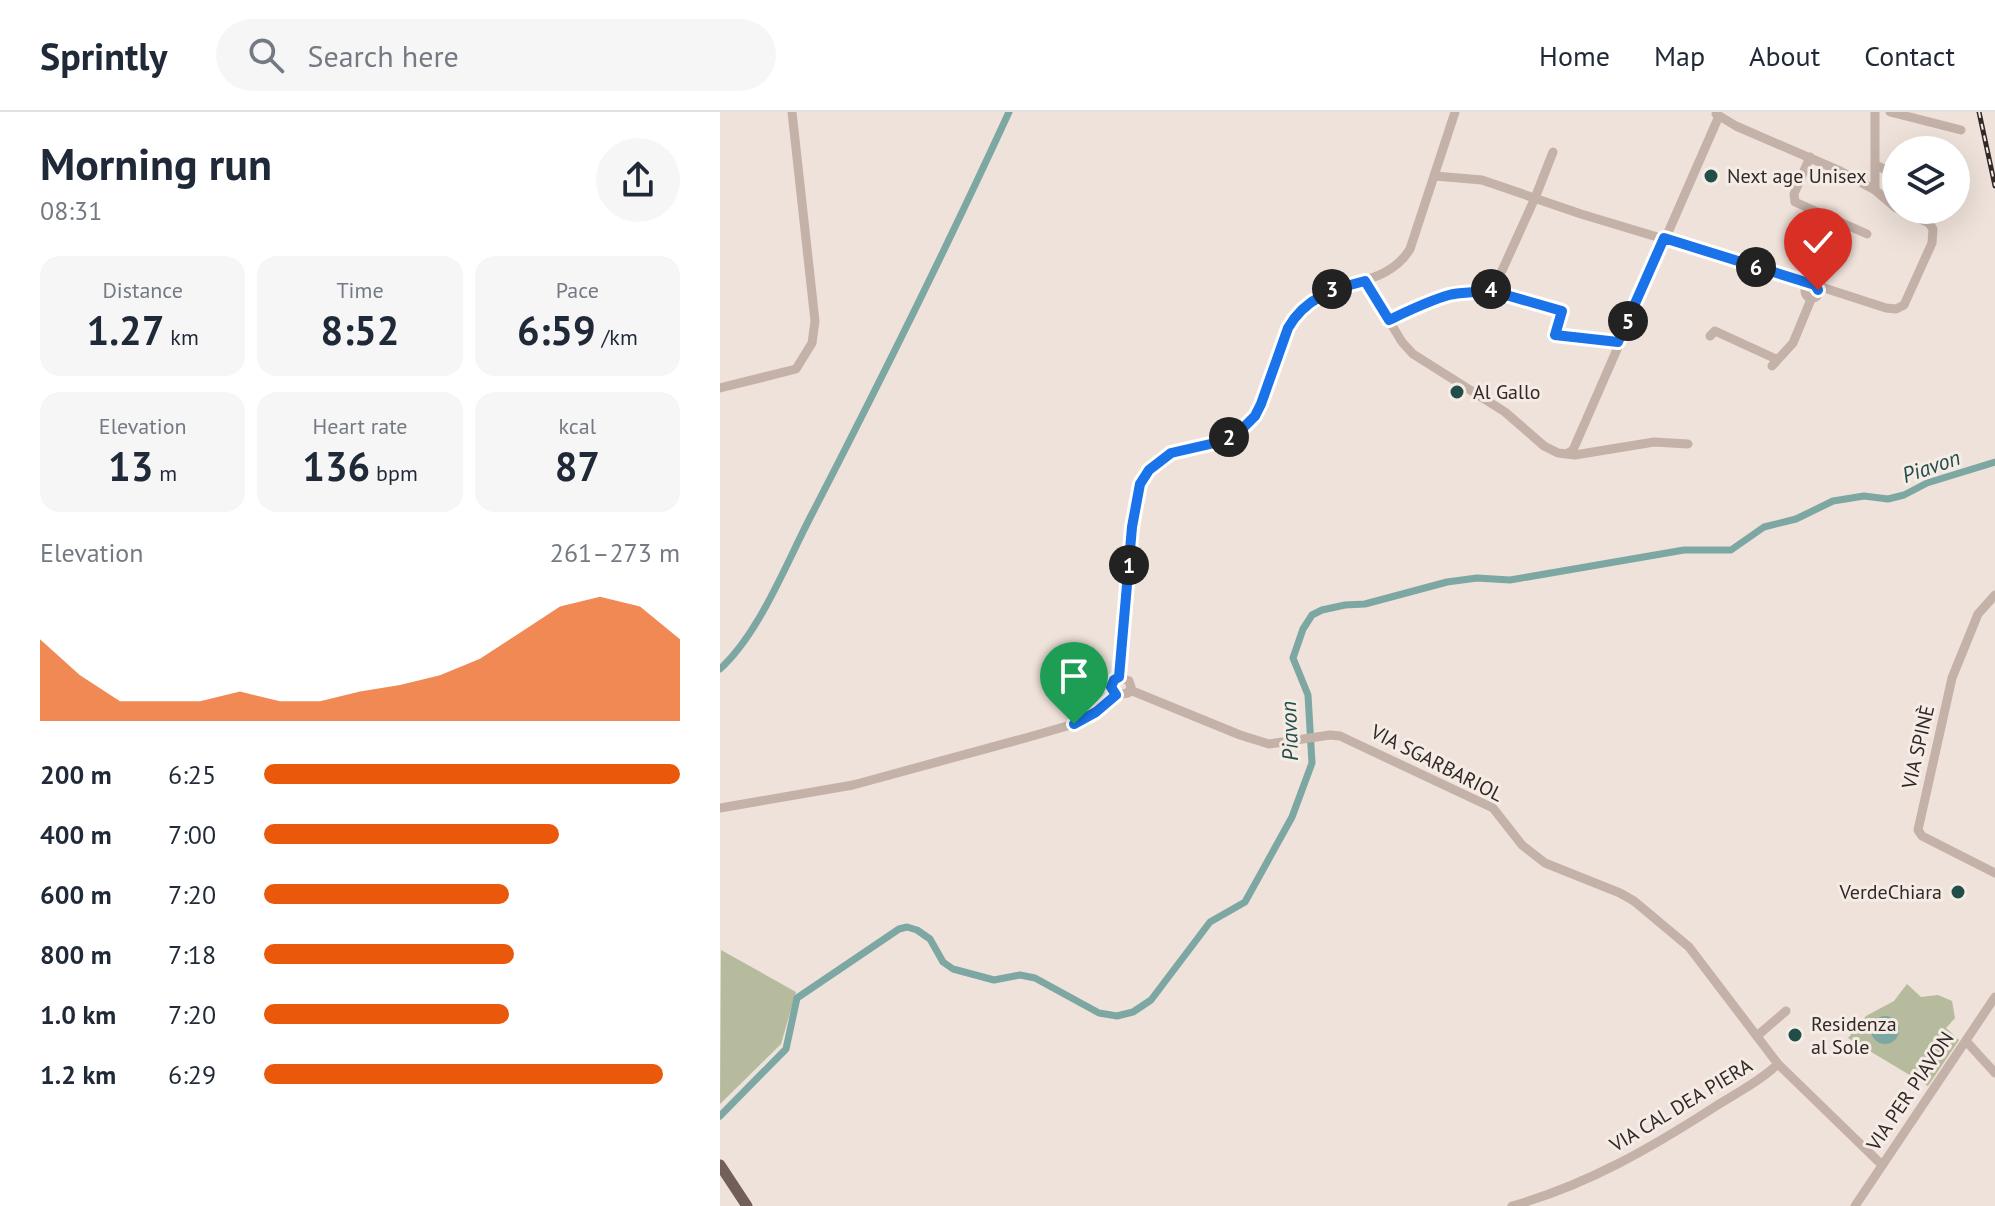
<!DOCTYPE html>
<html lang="en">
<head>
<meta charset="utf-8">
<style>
	:root { --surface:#fff; --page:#f6f6f7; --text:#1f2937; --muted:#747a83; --line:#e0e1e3; --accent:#ea580c }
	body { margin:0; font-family:"PT Sans",sans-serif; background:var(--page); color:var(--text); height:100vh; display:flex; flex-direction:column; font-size:30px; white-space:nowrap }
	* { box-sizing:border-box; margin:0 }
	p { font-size:26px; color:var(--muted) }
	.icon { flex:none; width:44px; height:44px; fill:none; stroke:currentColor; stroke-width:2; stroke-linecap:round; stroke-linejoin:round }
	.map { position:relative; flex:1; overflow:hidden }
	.panel { display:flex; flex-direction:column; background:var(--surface); width:720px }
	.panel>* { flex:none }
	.fabs { position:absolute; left:1162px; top:24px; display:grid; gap:16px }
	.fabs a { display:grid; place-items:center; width:88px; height:88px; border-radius:50%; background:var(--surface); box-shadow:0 8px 32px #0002; font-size:40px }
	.pin { position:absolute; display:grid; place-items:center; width:68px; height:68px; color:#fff; margin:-82px -34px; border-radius:50% 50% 50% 0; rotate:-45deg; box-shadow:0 0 8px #0007 }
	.pin .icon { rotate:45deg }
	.km { position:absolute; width:40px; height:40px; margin:-20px; border-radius:50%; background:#222; color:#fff; font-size:22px; line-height:40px; text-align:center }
	.round { display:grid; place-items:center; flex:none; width:84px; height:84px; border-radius:42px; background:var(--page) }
	.summary { display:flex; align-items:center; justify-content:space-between; height:136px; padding:0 40px }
	h1 { font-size:44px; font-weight:700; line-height:60px }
	.figures { display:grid; grid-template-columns:repeat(3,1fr); gap:12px; height:136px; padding:8px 40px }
	.figures div { display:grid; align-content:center; border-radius:20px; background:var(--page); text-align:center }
	.figures b { font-size:40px; font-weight:700 }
	.figures small { font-size:22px; font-weight:400 }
	.figures p { font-size:22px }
	.chart { height:224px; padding:16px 40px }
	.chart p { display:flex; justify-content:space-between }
	.chart svg { width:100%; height:144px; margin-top:8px; fill:var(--accent); opacity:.7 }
	ul { padding:0 40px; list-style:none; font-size:26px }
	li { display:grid; grid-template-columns:128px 96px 1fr; align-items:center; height:60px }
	li i { height:20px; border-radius:10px; background:var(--accent) }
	header { display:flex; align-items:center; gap:48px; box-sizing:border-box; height:112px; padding:0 40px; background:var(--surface); border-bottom:2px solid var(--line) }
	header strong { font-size:38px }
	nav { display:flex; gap:44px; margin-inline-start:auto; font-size:28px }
	.search { width:560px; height:72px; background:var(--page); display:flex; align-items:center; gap:20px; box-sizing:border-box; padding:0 28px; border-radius:44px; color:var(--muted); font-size:30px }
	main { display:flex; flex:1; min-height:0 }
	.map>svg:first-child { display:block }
	.green { fill:#b5bb9c }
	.water { fill:#7da7a3 }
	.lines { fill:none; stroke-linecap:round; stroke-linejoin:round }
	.canal { stroke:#7da7a3; stroke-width:7 }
	.minor { stroke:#c4b1a8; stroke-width:9 }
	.major { stroke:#725e5a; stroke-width:11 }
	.rail-casing { stroke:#322927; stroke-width:5 }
	.rail { stroke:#f6ece6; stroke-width:2; stroke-dasharray:6; stroke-linecap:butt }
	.route-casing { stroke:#fff; stroke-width:16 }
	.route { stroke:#1a73e8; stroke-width:10 }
	.poi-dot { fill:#224e4a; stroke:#f6ece6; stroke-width:3 }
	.labels { text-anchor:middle; stroke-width:6; stroke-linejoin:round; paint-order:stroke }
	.poi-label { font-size:20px; fill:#322927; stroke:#f6ece6; text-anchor:start }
	.street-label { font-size:20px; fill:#322927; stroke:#f6ece6 }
	.water-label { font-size:22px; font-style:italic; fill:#224e4a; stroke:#f6ece6 }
</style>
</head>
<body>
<header>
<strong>Sprintly</strong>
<div class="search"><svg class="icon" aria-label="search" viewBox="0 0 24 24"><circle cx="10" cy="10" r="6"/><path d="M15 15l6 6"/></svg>Search here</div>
<nav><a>Home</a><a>Map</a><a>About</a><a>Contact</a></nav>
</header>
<main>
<section class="panel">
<div class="summary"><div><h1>Morning run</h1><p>08:31</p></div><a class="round"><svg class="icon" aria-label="share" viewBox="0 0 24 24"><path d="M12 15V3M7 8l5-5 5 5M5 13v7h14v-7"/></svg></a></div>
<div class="figures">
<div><p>Distance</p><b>1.27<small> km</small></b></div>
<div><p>Time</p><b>8:52</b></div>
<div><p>Pace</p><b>6:59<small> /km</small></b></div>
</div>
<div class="figures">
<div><p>Elevation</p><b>13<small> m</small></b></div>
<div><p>Heart rate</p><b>136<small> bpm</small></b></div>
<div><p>kcal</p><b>87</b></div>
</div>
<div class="chart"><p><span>Elevation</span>261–273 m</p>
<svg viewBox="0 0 160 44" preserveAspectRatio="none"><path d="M0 44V19L10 30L20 38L30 38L40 38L50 35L60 38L70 38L80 35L90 33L100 30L110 25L120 17L130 9L140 6L150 9L160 19V44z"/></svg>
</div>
<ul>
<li><b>200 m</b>6:25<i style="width:100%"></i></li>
<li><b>400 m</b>7:00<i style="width:71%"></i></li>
<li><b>600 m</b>7:20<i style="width:59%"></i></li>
<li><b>800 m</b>7:18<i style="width:60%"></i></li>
<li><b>1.0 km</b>7:20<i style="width:59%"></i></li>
<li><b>1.2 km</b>6:29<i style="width:96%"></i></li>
</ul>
</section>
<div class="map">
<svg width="1275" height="1094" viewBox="0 0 1275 1094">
	<rect width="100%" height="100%" fill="#eee2da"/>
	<g class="green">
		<path d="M1,838L76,880L61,932L0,992Z"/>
		<path d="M1187,872L1201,885L1218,883L1232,889L1235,906L1226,916L1239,928L1208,974L1128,926L1146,904L1174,889Z"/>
	</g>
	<circle class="water" cx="1165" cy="918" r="14"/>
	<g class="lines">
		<g class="canal">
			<path d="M0,557C40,521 67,449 93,400C161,268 227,135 289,0"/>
			<path d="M0,1004L66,937L77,886L179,817L187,815L197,818L210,827L223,850L233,857L274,868L300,863L315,866L379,901L397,904L413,900L431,888L490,810L525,790L572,705L592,651L588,583L573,546L583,517L592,503L602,498L625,493L645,492L727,470L757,466L790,468L964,438H1011L1044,415L1076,407L1113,389L1144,384L1168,387L1184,383L1207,371L1275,350"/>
		</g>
		<g class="minor">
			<path d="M1170,0L1241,18"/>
			<path d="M996,2L1016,14L1120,59L1155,78L1176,96"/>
			<path d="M1090,45L1074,82L1075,90L1147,122"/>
			<path d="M1155,53L1176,62"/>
			<path d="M715,64L762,68L861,102L1093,172"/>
			<path d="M1155,78V0"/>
			<path d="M645,169L682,230L693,242L785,300L824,334L838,341L855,343L934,330L968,332"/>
			<circle cx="1092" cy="179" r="7"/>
			<path d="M1095,173L1166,196L1176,197L1184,193L1212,131L1213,117L1209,111L1180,98"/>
			<path d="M773,176L779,181L842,199L835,223L898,230"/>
			<path d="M669,208C693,198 717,184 743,180C755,178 765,181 775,174L815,86L833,40"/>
			<path d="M990,224L995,219L1056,247"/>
			<path d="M1052,254L1073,231L1092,185"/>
			<path d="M0,276L76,257L92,231L95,209L72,0"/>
			<path d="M848,341L853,338L999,4"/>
			<path d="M1275,483L1258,502L1232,566L1198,718L1202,724L1275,761"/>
			<path d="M399,565C400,533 405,501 407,468C410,438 408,400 420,372C427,357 441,345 455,339C485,327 514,335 535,302C557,269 553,219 586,193C619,167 667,175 690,137L735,0"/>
			<path d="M410,578L520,623L549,632L610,623L620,624L773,696L802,733L825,751L900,781L914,789L969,835L1058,952L1162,1053"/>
			<path d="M396,583L392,572L399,565"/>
			<path d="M0,696L133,673L309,625L354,612L376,600L396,583L408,581L411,575L409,569L399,565"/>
			<path d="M1037,924L1066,899"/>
			<path d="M1246,929L1275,961"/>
			<path d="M792,1094C867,1073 931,1036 996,994C1017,981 1040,969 1058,952"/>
			<path d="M1135,1094L1275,885"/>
		</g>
		<path class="major" d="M0,1053L27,1094"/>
		<defs>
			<path id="rail" d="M1259,0L1275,74"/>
		</defs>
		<use href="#rail" class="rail-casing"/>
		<use href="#rail" class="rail"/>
	</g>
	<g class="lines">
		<defs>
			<path id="route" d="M354,612L376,600L396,583L391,575L394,568L399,565L412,415L420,372L429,358L451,341L499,330L524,315L535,304L541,292L568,216C585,186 613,177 645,169L669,208C688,199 708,189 729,183C743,179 761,182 773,176L779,181L842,199L835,223L898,230L944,126L1095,173L1098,178"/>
		</defs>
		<use href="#route" class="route-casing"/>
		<use href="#route" class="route"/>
	</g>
	<g class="poi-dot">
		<circle cx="991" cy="64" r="8"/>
		<circle cx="737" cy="280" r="8"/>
		<circle cx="1238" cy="780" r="8"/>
		<circle cx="1075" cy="923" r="8"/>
	</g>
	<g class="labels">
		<g class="poi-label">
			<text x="1007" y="71">Next age Unisex</text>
			<text x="753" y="287">Al Gallo</text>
			<text x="1222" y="787" text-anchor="end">VerdeChiara</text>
			<text x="1091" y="919">Residenza<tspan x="1091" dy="23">al Sole</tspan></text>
		</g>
		<g class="street-label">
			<text transform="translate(1198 635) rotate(-77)" y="7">VIA SPINÈ</text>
			<text transform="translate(717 651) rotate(27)" y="7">VIA SGARBARIOL</text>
			<text transform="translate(1190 979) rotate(-56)" y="7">VIA PER PIAVON</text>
			<text transform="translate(961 993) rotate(-31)" y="7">VIA CAL DEA PIERA</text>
		</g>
		<g class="water-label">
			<text transform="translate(1211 354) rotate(-19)" y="8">Piavon</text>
			<text transform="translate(569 619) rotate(-92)" y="8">Piavon</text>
		</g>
	</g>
</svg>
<div class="fabs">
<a><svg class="icon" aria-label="layers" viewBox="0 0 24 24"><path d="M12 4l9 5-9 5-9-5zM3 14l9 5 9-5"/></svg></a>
</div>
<div class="pin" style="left:354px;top:612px;background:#1e9e55"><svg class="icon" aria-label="arrive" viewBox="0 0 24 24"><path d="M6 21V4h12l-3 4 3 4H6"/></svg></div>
<div class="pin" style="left:1098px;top:178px;background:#d93025"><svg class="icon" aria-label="check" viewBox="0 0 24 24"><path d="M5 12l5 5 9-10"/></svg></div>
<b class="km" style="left:409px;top:453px">1</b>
<b class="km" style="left:509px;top:325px">2</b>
<b class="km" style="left:612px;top:177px">3</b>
<b class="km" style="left:771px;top:177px">4</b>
<b class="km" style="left:908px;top:209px">5</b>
<b class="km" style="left:1036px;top:155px">6</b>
</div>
</main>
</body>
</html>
